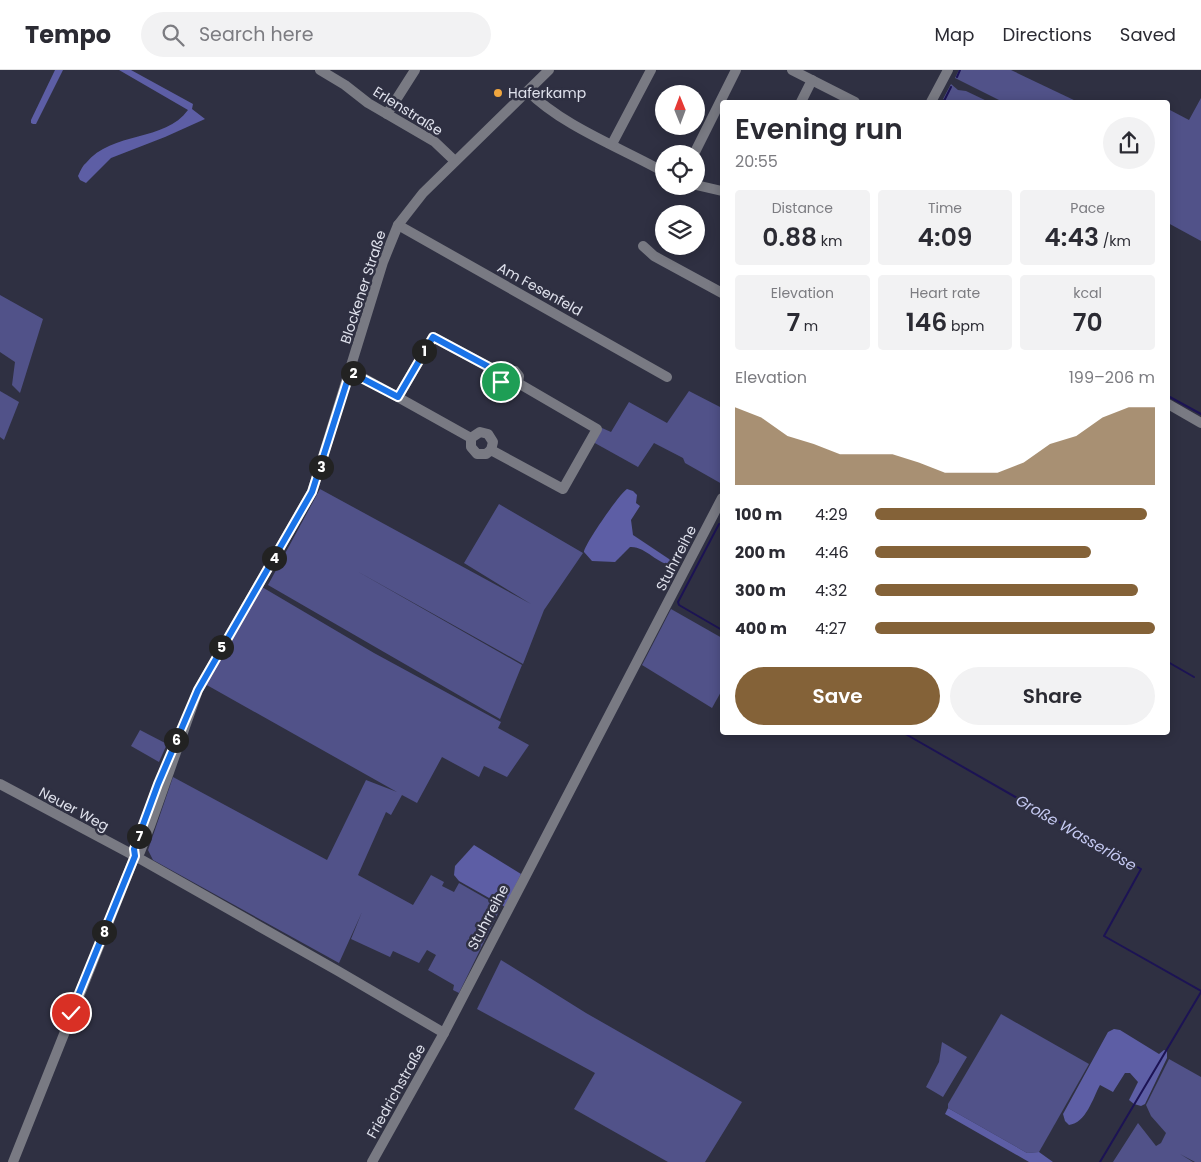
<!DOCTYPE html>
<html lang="en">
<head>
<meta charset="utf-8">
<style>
	:root { --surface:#fff; --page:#f2f2f3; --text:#2b2b33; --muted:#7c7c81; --line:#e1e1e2; --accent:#846238 }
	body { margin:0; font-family:Poppins,sans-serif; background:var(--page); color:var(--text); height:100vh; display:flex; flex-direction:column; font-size:19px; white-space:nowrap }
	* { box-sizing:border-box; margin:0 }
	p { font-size:16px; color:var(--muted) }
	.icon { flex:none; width:28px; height:28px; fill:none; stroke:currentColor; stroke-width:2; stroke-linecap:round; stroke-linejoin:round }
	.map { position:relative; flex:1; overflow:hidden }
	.sheet { position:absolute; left:720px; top:30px; width:450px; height:635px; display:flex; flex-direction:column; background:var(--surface); border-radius:5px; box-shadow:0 2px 12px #0003 }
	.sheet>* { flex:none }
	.needle { width:32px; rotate:359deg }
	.tools { position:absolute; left:655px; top:15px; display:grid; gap:10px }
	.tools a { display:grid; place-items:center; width:50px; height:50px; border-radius:50%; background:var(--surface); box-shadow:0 2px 12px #0003; font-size:25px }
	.pin { position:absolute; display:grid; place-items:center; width:42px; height:42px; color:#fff; margin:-21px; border:2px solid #fff; border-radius:50%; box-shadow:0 1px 5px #0007 }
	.km { position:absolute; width:25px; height:25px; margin:-12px; border-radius:50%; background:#222; color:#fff; font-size:14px; line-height:25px; text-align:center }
	.round { display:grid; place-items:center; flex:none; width:52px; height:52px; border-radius:26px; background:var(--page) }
	.head { display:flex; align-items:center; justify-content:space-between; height:85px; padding:0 15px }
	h1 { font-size:28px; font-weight:600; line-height:38px }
	.stats { display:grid; grid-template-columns:repeat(3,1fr); gap:8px; height:85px; padding:5px 15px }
	.stats div { display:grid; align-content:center; border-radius:5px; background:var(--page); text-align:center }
	.stats b { font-size:25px; font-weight:600 }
	.stats small { font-size:14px; font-weight:400 }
	.stats p { font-size:14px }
	.chart { height:140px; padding:10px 15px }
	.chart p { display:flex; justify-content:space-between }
	.chart svg { width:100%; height:90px; margin-top:5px; fill:var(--accent); opacity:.7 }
	.button { display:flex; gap:10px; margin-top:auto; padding:10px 15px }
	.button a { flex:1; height:58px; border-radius:30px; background:var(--accent); color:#fff; font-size:20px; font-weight:600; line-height:58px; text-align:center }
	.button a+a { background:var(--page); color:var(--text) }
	ul { padding:0 15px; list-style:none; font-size:16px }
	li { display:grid; grid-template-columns:80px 60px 1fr; align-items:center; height:38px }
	li i { height:12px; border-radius:6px; background:var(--accent) }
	header { display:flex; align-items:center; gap:30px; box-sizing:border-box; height:70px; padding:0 25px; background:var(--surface); border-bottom:1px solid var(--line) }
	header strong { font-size:24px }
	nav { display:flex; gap:28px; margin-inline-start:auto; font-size:18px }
	.search { width:350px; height:45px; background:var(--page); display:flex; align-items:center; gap:12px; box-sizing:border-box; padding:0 18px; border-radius:28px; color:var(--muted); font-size:19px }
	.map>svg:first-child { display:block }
	.green { fill:#515289 }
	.forest { fill:#5d5ea5 }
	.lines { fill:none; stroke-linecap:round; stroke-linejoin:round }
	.stream { stroke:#1c1354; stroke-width:2 }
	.minor { stroke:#797a83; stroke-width:10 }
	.route-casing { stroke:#fff; stroke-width:10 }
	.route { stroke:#1a73e8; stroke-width:6 }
	.poi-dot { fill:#f0a63f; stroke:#2f3042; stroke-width:2 }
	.labels { text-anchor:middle; stroke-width:5; stroke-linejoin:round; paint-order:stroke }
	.poi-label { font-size:14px; fill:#dfe1ec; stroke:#2f3042; text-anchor:start }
	.street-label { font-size:14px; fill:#dfe1ec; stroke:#2f3042 }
	.water-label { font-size:15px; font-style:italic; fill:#c6caf3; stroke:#2f3042 }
</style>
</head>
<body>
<header>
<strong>Tempo</strong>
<div class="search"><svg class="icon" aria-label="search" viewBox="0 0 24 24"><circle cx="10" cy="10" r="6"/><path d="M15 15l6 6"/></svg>Search here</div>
<nav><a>Map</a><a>Directions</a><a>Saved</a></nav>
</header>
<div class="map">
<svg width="1201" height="1092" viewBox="0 0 1201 1092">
	<rect width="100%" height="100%" fill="#2f3042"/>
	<g class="green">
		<path d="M959,0H1011L1078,32H1003L955,8Z"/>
		<path d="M951,14L958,20L966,21L989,32H950L943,29Z"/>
		<path d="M1201,28V171L1168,153V39L1189,50Z"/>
		<path d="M0,225L43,249L20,323L12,315L15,292L0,282Z"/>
		<path d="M0,321L19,332L4,370L0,367Z"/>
		<path d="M689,321L722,338V414L685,393L683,388L654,373L638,397L593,372L602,358L611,362L629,332L667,353Z"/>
		<path d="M320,419L531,534L464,493L499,434L583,483L544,540L523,594L355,500L522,595L500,649L268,515Z"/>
		<path d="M262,517L374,583L501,652L498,658L529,675L507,707L484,696L479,707L442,687L417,733L402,725L391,745L386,742L358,805L413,835L431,805L444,812L442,816L454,822L459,813L501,837L459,923L453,920L454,915L428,900L436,885L427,880L419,893L393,881L390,887L351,869L362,842L339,893L153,790L148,780L173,707L327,790L366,710L397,722L205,614Z"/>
		<path d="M671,539L722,568V620L712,638L642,595Z"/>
		<path d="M140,660L167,674L159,692L131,676Z"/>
		<path d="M501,890L586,943L742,1032L705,1092H668L574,1039L595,1003L477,939Z"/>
		<path d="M1001,944L1089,994L1039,1082L1027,1083L948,1038V1034Z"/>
		<path d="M942,972L967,987L943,1027L926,1017L939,992Z"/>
		<path d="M1169,989L1201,1007V1092H1195L1180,1084L1193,1092H1113L1138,1053L1156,1076L1161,1073L1166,1063L1151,1046L1146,1035Z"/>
	</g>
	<g class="forest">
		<path d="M55,0H63L36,54H33L31,53V50Z"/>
		<path d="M119,0H131L193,34L192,39L205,49L165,67L111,88L86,113L80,110L78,106C80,102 82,96 86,93C112,61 165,72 188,40Z"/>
		<path d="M627,419L633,421L637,425L636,433L640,436L631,450L633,465L672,491L673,495C657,495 646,476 630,477L615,492L592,491L584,482C584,475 620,423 627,419Z"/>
		<path d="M474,775L521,804L505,837L459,811L454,805L455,796Z"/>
		<path d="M1114,959L1120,960L1159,984L1164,980L1167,981V988L1145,1034L1141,1036L1134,1034L1129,1030L1138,1012L1130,1003H1125L1113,1022L1100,1015C1093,1028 1086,1053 1069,1055L1065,1051L1063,1044L1108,962Z"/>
		<path d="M948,1038L1027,1083L1039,1082L1053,1092H1029L945,1044Z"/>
	</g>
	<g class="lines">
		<g class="stream">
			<path d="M957,7L960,0"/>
			<path d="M944,31L951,17"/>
			<path d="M1168,326L1201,344"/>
			<path d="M721,448L722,446"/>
			<path d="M719,454L678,532L679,535L722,560"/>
			<path d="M1168,592L1194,607"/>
			<path d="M902,662L1141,799L1104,866L1201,921"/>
			<path d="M1100,1092L1201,922"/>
		</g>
		<g class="minor">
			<path d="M320,0L345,15L368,33L435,72L455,91"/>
			<path d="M792,0L855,32"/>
			<path d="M528,21C561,55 621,78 664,102"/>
			<path d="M801,32L812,10"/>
			<path d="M931,32L948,0"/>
			<path d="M387,44L415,0"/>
			<path d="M612,74L651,0"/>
			<path d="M694,84L736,0"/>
			<path d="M696,115L722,121"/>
			<path d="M398,155L667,307"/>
			<path d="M643,176L654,186L722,223"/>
			<path d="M351,301L471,368V377L477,384H486L491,380L563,419L597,359L518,313L519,306L515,301L507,300L502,304L433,267L398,327"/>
			<path d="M502,304L501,312L506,317L513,318L518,313"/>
			<path d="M1168,334L1201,353"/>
			<path d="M471,368L480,362L488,364L493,372L491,380"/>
			<path d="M0,714L135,786L338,901L444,963"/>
			<path d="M135,786L140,782L150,756L198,620L312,422L383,192L398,155L423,123L549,0"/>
			<path d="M13,1092L135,786V779"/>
			<path d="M372,1092L444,963L722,428"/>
		</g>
	</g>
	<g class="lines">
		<defs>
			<path id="route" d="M71,943L135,786L134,779L158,714L198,620L312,422L350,302L398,327L433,267L502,304L501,312"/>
		</defs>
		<use href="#route" class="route-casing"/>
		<use href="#route" class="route"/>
	</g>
	<circle class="poi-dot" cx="498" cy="23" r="5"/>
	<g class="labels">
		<g class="poi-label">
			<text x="508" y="28">Haferkamp</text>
		</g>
		<g class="street-label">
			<text transform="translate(408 41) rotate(32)" y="5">Erlenstraße</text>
			<text transform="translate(363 217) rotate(-72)" y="5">Blockener Straße</text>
			<text transform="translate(540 219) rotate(29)" y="5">Am Fesenfeld</text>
			<text transform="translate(676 488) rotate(-63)" y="5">Stuhrreihe</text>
			<text transform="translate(74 739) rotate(28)" y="5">Neuer Weg</text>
			<text transform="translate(488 847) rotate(-62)" y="5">Stuhrreihe</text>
			<text transform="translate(396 1021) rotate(-61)" y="5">Friedrichstraße</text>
		</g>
		<g class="water-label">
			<text transform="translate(1076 763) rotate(30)" y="5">Große Wasserlöse</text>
		</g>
	</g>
</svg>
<div class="tools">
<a><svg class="needle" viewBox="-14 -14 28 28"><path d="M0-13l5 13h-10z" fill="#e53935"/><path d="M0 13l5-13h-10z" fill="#7c7c81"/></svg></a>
<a><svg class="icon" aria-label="locate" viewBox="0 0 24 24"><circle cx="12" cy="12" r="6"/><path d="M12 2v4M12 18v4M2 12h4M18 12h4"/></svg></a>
<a><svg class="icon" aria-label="layers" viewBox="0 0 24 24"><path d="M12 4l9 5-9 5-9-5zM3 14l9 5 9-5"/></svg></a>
</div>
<div class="pin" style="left:501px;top:312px;background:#1e9e55"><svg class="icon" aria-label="arrive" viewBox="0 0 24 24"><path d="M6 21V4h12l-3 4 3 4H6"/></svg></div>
<div class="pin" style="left:71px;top:943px;background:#d93025"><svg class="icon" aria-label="check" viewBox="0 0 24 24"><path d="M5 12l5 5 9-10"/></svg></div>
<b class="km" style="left:424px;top:281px">1</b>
<b class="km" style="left:353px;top:303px">2</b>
<b class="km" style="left:321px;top:397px">3</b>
<b class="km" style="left:274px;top:488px">4</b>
<b class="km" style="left:221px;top:577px">5</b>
<b class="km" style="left:176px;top:670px">6</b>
<b class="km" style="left:139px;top:766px">7</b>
<b class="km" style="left:104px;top:862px">8</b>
<section class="sheet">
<div class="head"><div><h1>Evening run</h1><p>20:55</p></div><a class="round"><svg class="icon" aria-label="share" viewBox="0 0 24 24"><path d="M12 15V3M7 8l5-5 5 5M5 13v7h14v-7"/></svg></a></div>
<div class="stats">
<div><p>Distance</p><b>0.88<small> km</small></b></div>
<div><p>Time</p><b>4:09</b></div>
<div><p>Pace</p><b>4:43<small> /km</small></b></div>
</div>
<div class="stats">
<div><p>Elevation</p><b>7<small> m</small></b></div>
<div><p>Heart rate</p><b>146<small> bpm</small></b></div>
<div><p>kcal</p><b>70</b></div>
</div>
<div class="chart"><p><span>Elevation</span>199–206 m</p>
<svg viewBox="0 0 160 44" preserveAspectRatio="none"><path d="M0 44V6L10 11L20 20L30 24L40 29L50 29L60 29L70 33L80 38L90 38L100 38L110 33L120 24L130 20L140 11L150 6L160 6V44z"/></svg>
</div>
<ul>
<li><b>100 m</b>4:29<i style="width:97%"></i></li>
<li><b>200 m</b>4:46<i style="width:77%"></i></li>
<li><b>300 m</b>4:32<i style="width:94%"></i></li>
<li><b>400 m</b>4:27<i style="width:100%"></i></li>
</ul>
<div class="button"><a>Save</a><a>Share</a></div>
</section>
</div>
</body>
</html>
